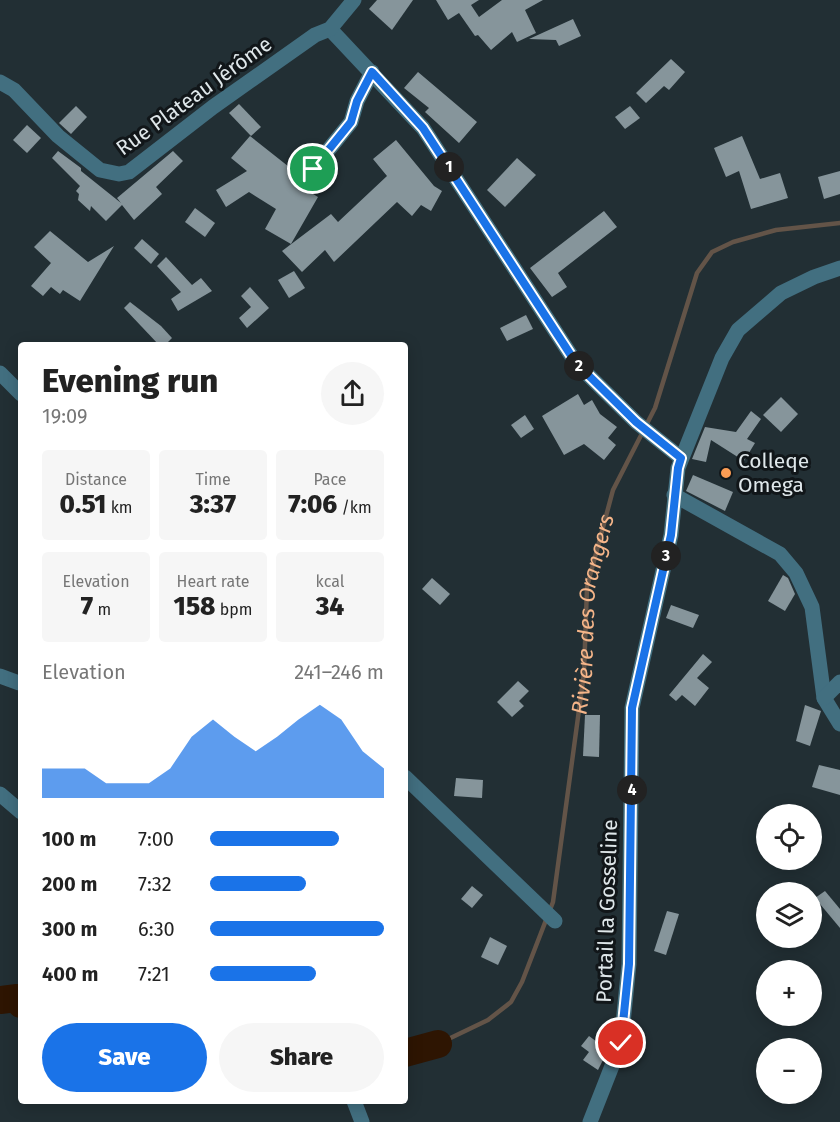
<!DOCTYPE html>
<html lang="en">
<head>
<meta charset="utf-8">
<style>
	:root { --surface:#fff; --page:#f6f6f6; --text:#222; --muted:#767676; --accent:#1a73e8 }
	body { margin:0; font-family:"Fira Sans",sans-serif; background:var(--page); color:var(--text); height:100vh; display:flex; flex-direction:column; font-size:22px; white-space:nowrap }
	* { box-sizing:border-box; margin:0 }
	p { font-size:20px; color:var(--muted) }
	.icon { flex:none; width:33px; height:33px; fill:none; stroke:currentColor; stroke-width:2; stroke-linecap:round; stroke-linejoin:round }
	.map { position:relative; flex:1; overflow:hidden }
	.details { position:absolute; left:18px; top:342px; width:390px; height:762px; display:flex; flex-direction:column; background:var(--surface); border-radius:6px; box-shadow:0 3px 15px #0003 }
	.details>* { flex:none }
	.buttons { position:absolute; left:756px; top:804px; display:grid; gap:12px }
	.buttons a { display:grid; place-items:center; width:66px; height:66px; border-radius:50%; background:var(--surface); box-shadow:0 3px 15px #0003; font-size:30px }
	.pin { position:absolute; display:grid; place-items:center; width:51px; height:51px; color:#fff; margin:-26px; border:3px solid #fff; border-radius:50%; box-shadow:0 2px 6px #0007 }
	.km { position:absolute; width:30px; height:30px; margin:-15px; border-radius:50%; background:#222; color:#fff; font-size:16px; line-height:30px; text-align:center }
	.round { display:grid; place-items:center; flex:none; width:63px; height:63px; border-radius:32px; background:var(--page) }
	.overview { display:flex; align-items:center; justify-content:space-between; height:102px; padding:0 24px }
	h1 { font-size:33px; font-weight:800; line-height:45px }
	.metrics { display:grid; grid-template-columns:repeat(3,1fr); gap:9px; height:102px; padding:6px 24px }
	.metrics div { display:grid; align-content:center; border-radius:6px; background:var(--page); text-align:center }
	.metrics b { font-size:26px; font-weight:800 }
	.metrics small { font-size:16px; font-weight:400 }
	.metrics p { font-size:16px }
	.chart { height:168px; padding:12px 24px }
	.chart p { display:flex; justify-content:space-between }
	.chart svg { width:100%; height:108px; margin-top:6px; fill:var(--accent); opacity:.7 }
	.cta { display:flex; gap:12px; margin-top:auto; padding:12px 24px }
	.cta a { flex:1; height:69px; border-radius:36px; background:var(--accent); color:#fff; font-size:24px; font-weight:800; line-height:69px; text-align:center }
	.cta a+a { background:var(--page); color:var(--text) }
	ul { padding:0 24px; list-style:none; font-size:20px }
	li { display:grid; grid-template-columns:96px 72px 1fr; align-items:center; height:45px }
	li i { height:15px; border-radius:8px; background:var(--accent) }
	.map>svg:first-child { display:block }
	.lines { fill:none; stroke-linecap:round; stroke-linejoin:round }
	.stream { stroke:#635448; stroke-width:4.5 }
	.river { stroke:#2e1502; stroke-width:28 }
	.building { fill:#86959b }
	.minor { stroke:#426f80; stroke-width:15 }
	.route-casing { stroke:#fff; stroke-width:12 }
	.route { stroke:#1a73e8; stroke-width:8 }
	.poi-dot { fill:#fc9d54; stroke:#111619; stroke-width:2 }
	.labels { text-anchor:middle; stroke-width:6; stroke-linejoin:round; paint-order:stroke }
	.street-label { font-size:21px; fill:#dfe7ea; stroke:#111619 }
	.poi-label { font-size:21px; fill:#dfe7ea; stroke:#111619; text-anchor:start }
	.water-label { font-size:22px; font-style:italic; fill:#f5b589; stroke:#111619 }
</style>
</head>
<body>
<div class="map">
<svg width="840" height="1122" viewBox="0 0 840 1122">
	<rect width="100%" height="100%" fill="#222f34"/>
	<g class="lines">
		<path class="stream" id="s1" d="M438,1044L488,1020L511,1002L522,982L553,902L584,673L587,587L613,490L655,408L697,273L712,252L733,242L776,230L840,223"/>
		<g class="river">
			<path d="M0,1000L17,998L21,1004"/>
			<path d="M405,1053L438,1044"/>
		</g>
	</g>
	<g class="building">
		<path d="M377,0H413L392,30L369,9Z"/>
		<path d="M436,0H479L471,5L479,17L502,0H543L525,10L536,33L517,42L512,32L491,50L478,35L475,36L459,13L448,20Z"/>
		<path d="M573,19L581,36L559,46L556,40L529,39Z"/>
		<path d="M671,59L685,72L669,90L664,86L646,103L636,93Z"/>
		<path d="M418,72L477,122L459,143L425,112L429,108L404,88Z"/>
		<path d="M239,104L261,127L251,136L229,113Z"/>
		<path d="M76,106L87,117L71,134L59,123Z"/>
		<path d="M630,106L640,118L625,129L615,117Z"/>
		<path d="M27,125L41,138L27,153L13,140Z"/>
		<path d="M250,136L298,174L292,181L318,197L291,244L265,229L276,209L249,192L226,207L216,190L247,171L231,158Z"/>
		<path d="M742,136L760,179L780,173L788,198L751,209L739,171L726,177L714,148Z"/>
		<path d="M396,140L434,186L442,191L431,211L421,205L412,216L397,202L334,262L325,250L302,272L282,251L331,214L338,222L387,176L373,159Z"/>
		<path d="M58,151L81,168V171L121,203L117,198L173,151L183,161L156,187L162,194L134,220L122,205L106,221L91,206L90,211L78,200L79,194L76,191L80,186L52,158Z"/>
		<path d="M517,158L536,175L505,207L487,190Z"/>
		<path d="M840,171V194L824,199L818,177Z"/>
		<path d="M195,208L215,223L205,237L185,222Z"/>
		<path d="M604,211L617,227L558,273L567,287L552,297L530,268Z"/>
		<path d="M50,231L88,262L114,246L80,301L63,290L60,294L51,287L43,296L31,286L51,263L34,247Z"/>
		<path d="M142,239L159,254L151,264L134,248Z"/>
		<path d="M166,257L192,285L201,278L212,291L178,311L171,299L181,292L157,266Z"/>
		<path d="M294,271L305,288L289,298L278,280Z"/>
		<path d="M250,287L269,308L247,328L239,318L251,307L241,296Z"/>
		<path d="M130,302L161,326L172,338L165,345H159L124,308Z"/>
		<path d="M526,315L533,329L507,341L500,328Z"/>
		<path d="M578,394L584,405L592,400L600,414L617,427L608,438L616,445L604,460L584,444L564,455L542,416Z"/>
		<path d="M781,397L798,414L781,432L763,415Z"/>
		<path d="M751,411L761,419L747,439L755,443L744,461L711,440L706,462L692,459L705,427L736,432Z"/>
		<path d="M525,415L534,429L521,438L511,425Z"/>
		<path d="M693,475L733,492L725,511L686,491Z"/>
		<path d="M783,575L788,578L795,594L785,611L768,601Z"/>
		<path d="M432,578L450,594L440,605L422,589Z"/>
		<path d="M671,605L699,615L693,628L666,618Z"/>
		<path d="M703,654L712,662L697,678L709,688L695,706L682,695L676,701L669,695Z"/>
		<path d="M518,681L529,691L519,701L524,706L512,717L497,702Z"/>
		<path d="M805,705L821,711L810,746L796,741Z"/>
		<path d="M585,715H600L599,757L583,756Z"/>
		<path d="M819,765L840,770V795L812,787Z"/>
		<path d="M456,778L483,780L482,798L454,796Z"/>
		<path d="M472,886L483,895L472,908L461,899Z"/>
		<path d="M825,891L840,909V928L815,898Z"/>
		<path d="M667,911L679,914L666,955L654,951Z"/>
		<path d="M490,937L507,946L498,965L481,957Z"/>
		<path d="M589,1036L608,1050L598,1070L583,1060L589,1052L581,1046Z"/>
	</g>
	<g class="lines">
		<g class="minor">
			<path d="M330,29L423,128L576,363L636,422L681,458"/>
			<path d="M0,82L14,90L58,136L100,170L119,174L129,172L213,107L315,35L330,29L354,0"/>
			<path d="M313,169L351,122L357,101L372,72"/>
			<path d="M0,373L21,394"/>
			<path d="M674,495L780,554L796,573L812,607L824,698L840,724"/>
			<path d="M0,676L19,683"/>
			<path d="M824,698L840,682"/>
			<path d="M405,777L555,921"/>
			<path d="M0,794L21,812"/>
			<path d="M354,1101L362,1122"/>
			<path d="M590,1122L621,1043L629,964L632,708L671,535L678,468L722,358L738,330L781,293L814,277L840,268"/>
		</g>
	</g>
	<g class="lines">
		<defs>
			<path id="route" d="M313,169L351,122L357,101L372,72L423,128L576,363L636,422L681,458L678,468L671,535L632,708L629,964L621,1043"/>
		</defs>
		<use href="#route" class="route-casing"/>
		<use href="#route" class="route"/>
	</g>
	<circle class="poi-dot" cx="726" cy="473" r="6"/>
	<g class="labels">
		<g class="street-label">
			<text transform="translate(194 96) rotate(-36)" y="7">Rue Plateau Jérôme</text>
			<text transform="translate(607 911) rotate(-88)" y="7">Portail la Gosseline</text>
		</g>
		<g class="poi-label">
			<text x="738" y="468">Colleqe<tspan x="738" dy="24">Omega</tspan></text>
		</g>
		<g class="water-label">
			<text dy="8" stroke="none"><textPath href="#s1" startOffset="484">Rivière des Orangers</textPath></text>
		</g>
	</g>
</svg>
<div class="buttons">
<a><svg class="icon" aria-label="locate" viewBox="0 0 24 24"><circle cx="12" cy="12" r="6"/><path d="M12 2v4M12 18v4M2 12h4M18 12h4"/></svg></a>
<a><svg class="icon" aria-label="layers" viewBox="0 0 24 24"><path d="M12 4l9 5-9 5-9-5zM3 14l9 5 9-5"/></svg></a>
<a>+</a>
<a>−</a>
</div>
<div class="pin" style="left:313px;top:169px;background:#1e9e55"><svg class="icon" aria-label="arrive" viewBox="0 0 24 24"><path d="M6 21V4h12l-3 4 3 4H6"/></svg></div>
<div class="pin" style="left:621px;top:1043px;background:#d93025"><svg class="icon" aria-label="check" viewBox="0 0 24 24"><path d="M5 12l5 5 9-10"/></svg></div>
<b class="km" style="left:449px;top:167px">1</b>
<b class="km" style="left:579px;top:366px">2</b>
<b class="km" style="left:666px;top:556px">3</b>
<b class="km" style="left:632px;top:790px">4</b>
<section class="details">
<div class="overview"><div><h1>Evening run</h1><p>19:09</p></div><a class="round"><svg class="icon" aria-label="share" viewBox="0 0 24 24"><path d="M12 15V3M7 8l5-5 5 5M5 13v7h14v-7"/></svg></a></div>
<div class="metrics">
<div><p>Distance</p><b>0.51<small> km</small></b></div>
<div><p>Time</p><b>3:37</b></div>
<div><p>Pace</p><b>7:06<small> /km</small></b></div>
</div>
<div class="metrics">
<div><p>Elevation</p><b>7<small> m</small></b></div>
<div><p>Heart rate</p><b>158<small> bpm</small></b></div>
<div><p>kcal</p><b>34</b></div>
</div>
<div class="chart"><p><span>Elevation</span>241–246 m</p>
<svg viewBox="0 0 160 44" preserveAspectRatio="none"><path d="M0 44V32L10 32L20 32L30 38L40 38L50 38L60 32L70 19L80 12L90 19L100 25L110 19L120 12L130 6L140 12L150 25L160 32V44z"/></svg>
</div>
<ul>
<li><b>100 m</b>7:00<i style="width:74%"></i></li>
<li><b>200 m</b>7:32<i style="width:55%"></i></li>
<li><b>300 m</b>6:30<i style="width:100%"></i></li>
<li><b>400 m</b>7:21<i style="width:61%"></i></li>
</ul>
<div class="cta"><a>Save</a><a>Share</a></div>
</section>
</div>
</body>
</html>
